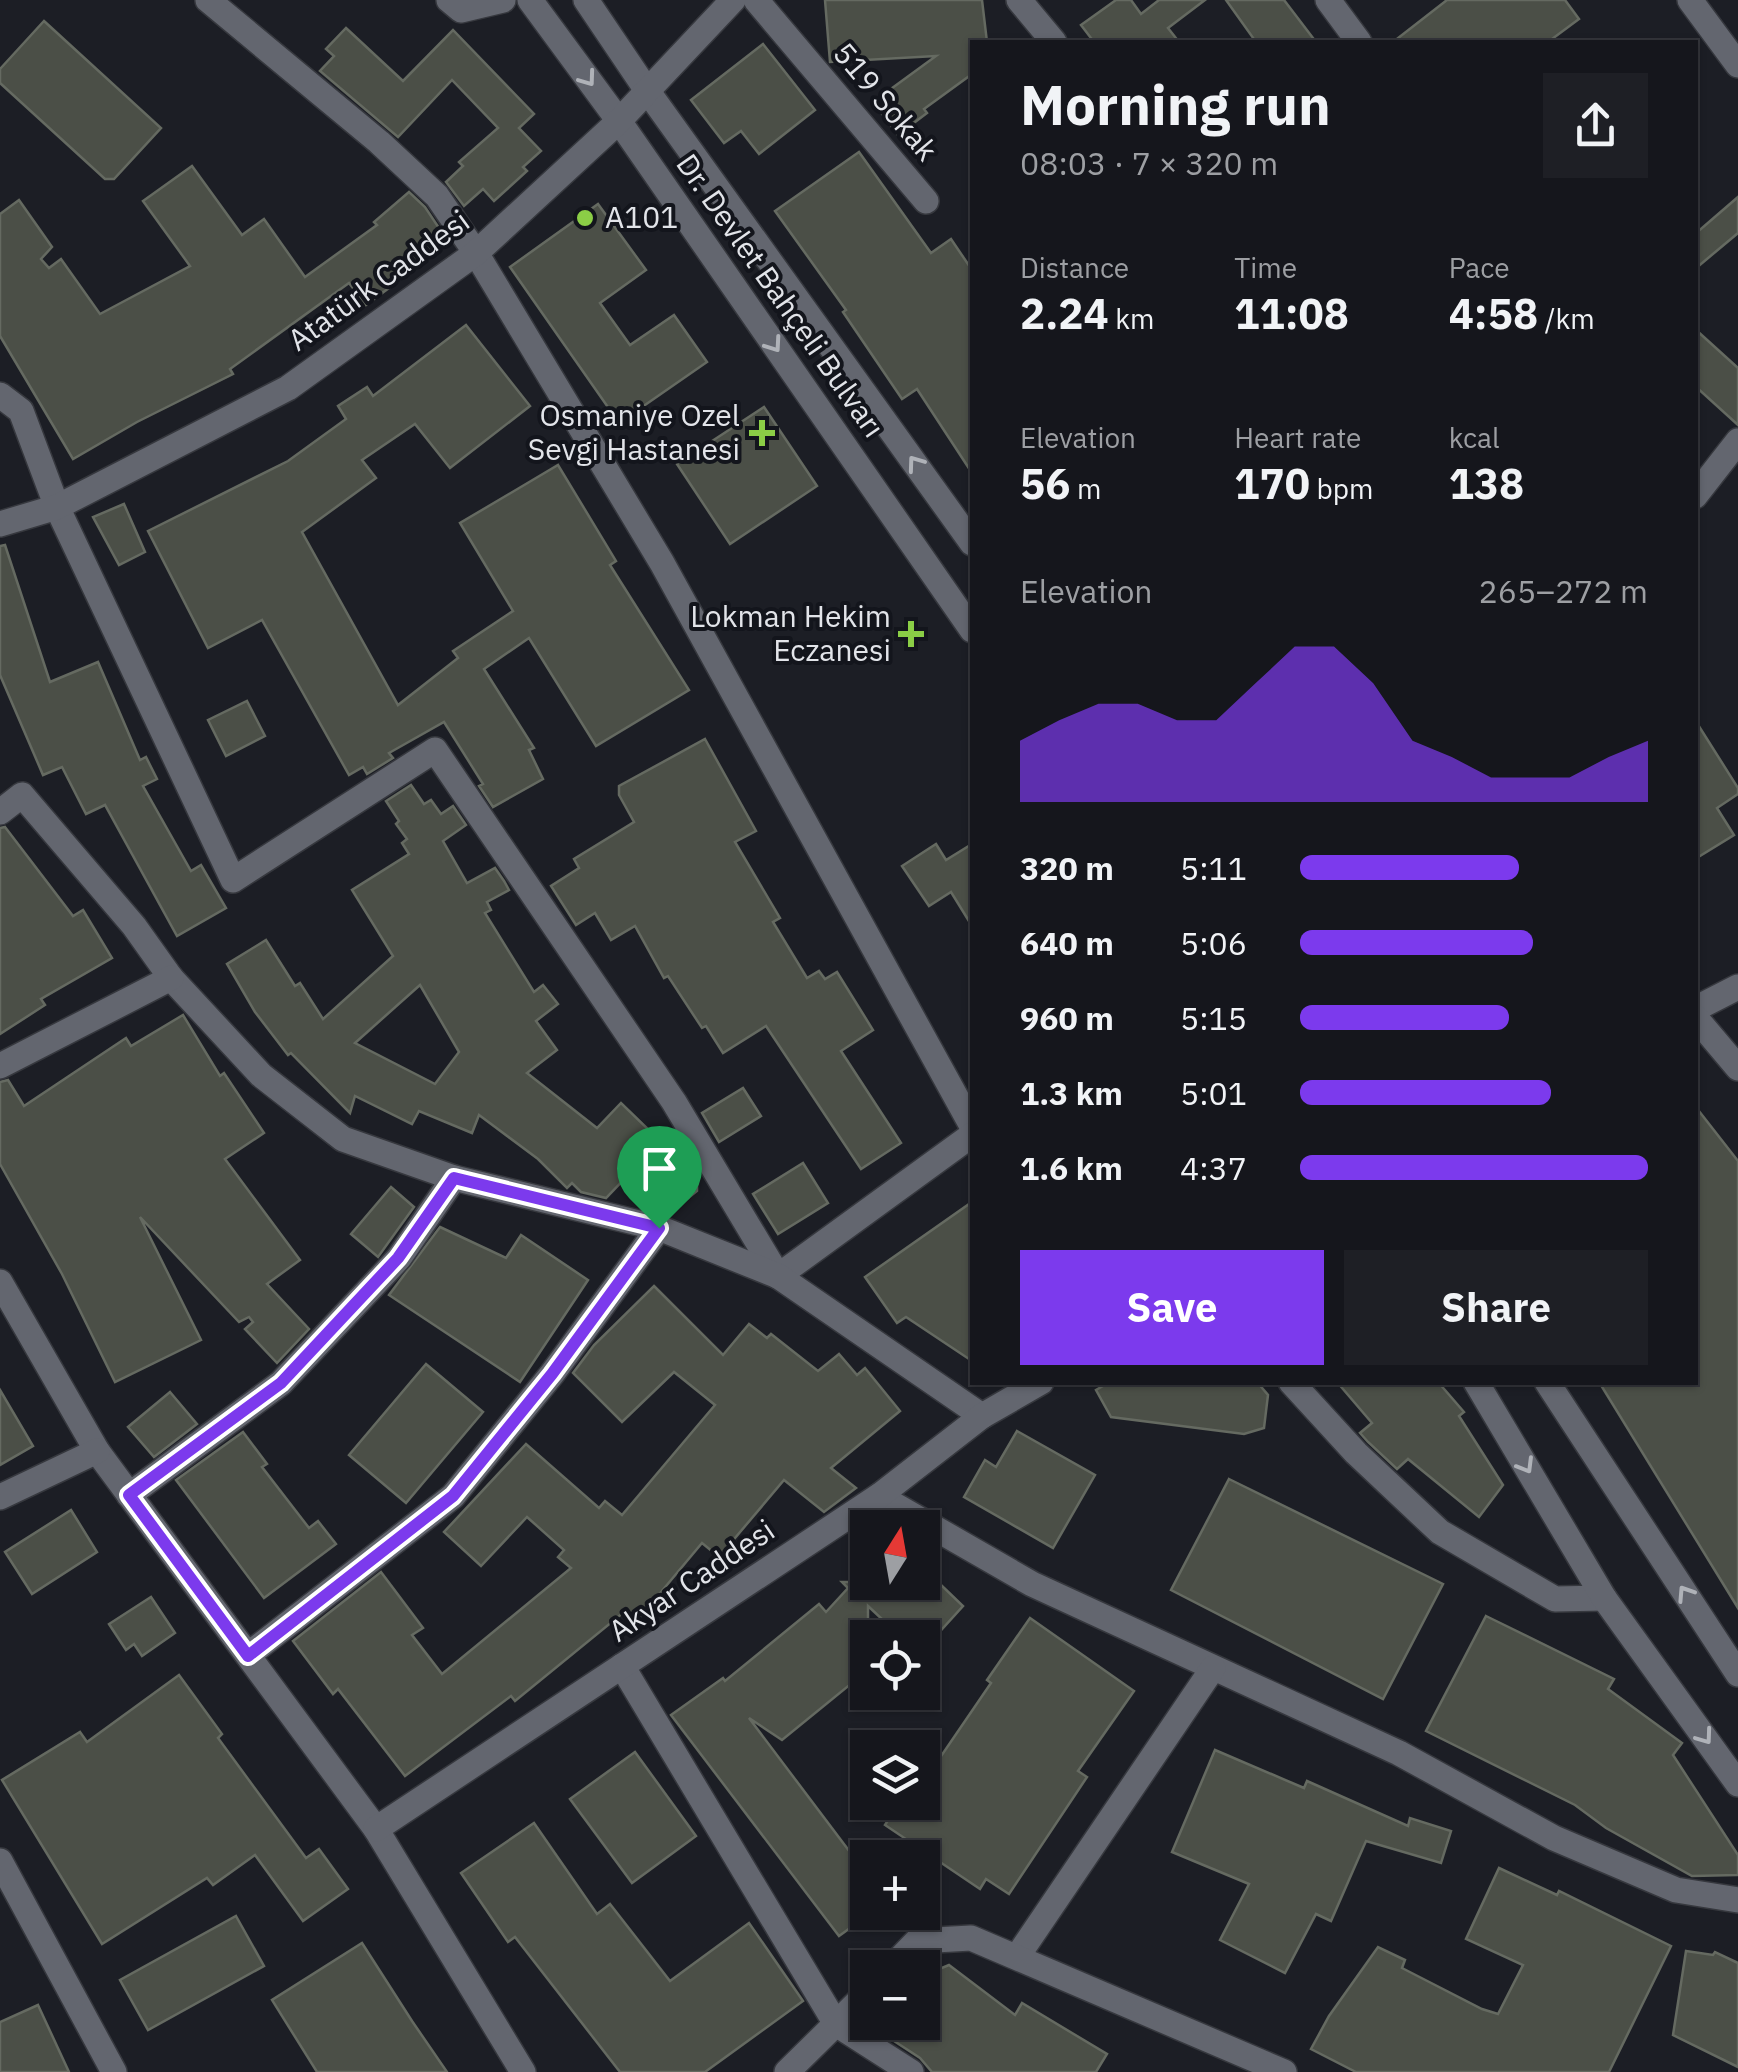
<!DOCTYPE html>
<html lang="en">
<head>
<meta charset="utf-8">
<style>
	:root { --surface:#15161c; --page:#1e1f25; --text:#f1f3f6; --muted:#9d9fa3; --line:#34353b; --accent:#7c3aed }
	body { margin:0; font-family:"IBM Plex Sans",sans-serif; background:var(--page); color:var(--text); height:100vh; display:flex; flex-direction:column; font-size:38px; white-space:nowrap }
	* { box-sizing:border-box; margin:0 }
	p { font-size:32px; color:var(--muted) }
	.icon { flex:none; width:55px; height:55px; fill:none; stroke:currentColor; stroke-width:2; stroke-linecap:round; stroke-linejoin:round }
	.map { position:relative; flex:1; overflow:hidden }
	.drawer { position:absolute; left:970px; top:40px; width:728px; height:1345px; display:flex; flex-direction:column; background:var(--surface); border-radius:0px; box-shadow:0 2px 8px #0004,0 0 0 2px var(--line) }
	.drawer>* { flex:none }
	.needle { width:65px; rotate:11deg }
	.fabs { position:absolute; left:850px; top:1510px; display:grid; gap:20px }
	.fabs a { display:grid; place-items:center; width:90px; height:90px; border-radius:0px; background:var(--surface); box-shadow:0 2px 8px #0004,0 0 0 2px var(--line); font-size:50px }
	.pin { position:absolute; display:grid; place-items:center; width:85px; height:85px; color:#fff; margin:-102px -42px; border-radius:50% 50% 50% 0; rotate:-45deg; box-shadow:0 0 10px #0007 }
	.pin .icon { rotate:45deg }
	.round { display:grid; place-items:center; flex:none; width:105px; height:105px; border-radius:0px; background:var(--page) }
	.headline { display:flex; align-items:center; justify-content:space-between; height:170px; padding:0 50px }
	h1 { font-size:55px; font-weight:700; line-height:75px }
	.stats { display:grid; grid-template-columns:repeat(3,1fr); gap:15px; height:170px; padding:10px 50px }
	.stats div { display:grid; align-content:center }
	.stats b { font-size:42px; font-weight:700 }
	.stats small { font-size:28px; font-weight:400 }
	.stats p { font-size:28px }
	.chart { height:280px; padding:20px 50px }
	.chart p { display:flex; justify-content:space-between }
	.chart svg { width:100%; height:180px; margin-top:10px; fill:var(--accent); opacity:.7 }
	.primary-button { display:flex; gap:20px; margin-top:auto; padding:20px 50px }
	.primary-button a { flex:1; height:115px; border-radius:0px; background:var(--accent); color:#fff; font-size:40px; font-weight:700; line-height:115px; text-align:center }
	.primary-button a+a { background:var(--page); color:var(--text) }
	ul { padding:0 50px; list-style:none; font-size:32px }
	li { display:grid; grid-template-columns:160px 120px 1fr; align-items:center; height:75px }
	li i { height:25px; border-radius:12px; background:var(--accent) }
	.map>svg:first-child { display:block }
	.building { fill:#4b4f47; stroke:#656a61; stroke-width:2.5; fill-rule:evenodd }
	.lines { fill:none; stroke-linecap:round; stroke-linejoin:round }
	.minor-casing { stroke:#36383e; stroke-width:28 }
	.minor { stroke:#63666f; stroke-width:25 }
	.oneway { stroke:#afb2b8 }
	.route-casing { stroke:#fff; stroke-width:20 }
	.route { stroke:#7c3aed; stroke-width:12 }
	.poi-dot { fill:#8bce46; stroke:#13151c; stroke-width:4 }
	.labels { text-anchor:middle; stroke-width:8; stroke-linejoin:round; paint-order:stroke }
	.street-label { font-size:30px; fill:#e2e4e9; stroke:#13151c }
	.poi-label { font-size:30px; fill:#e2e4e9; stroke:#13151c; text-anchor:end }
</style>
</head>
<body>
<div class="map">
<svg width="1738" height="2072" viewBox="0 0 1738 2072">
	<rect width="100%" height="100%" fill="#1c1e25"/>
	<g class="building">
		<path d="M825,0H982L987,42H972V74L924,109L927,113L898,135L873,102L936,56L830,62Z"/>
		<path d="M1116,0H1131L1141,14L1159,0H1205L1168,28L1179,42H1094L1081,25Z"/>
		<path d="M1226,0H1284L1316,42H1256Z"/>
		<path d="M1447,0H1565L1579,19L1548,42H1393Z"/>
		<path d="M44,21L161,128L114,179H105L0,83V69Z"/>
		<path d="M346,28L403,81L453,30L534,114L519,128L541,151L523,167L527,171L494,201L483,189L464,206L446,182L463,166L459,162L498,128L452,80L398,137L320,71L334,56L326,49Z"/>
		<path d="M763,44L815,110L759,154L741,131L724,143L691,100Z"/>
		<path d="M859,152L931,253L951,239L972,270V473L917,389L902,399L843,312L846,310L775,211Z"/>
		<path d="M192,166L242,235L264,219L305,277L377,225L374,222L409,192L425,207L445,237L396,280L397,282L366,305L349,283L230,369L233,374L137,422L73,459L0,336V214L19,200L52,247L41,259L49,268L61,259L100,314L190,266L143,201Z"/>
		<path d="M1738,197V233L1695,269V234Z"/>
		<path d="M598,204L646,270L600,303L630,345L674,315L707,362L619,423L510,267Z"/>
		<path d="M466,325L530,406L450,468L415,424L362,460L376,478L302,532L398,705L458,658L453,651L513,611L460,523L558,465L616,561L610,565L689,690L596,746L529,638L484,669L534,748L529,750L543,779L493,807L479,786L483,784L444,722L389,753L393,758L367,774L363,767L349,775L262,620L208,648L148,531L288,461L346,419L338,406L367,387L373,396Z"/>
		<path d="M1695,329L1738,368V425L1695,386Z"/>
		<path d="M764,407L817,486L730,544L677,464Z"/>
		<path d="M124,504L145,552L119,565L93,517Z"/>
		<path d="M5,545L50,682L98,662L140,760L146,757L157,779L143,786L191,871L201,865L226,908L177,936L105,805L86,814L62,767L43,775L0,675V546Z"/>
		<path d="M247,701L265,736L226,756L208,720Z"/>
		<path d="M1695,720L1738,788V794L1717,808L1734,835L1695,859Z"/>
		<path d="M705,739L756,831L735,842L780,918L773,922L807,978L819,971L825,979L837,972L873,1030L841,1051L901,1143L861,1169L766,1026L723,1053L706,1026L702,1028L668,976L664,978L635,926L611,940L595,913L576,925L551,886L579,868L574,859L634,822L619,795V786Z"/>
		<path d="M411,785L424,804L431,800L441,814L453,806L466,825L443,841L467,883L495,868L504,881L509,890L487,902L491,910L485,913L534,992L543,985L558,1004L536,1021L557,1050L527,1073L597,1128L621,1103L681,1161L697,1181V1191L671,1212L635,1168L606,1198L581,1192L572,1183L567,1188L538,1159L479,1115L472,1133L419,1111L412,1124L355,1096L350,1113L291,1053L288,1055L255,1012L227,964L266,940L295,986L300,983L323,1019L393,956L352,890L409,854L402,843L407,839L396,824L399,821L386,801ZM420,985L459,1052L435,1084L355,1043Z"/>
		<path d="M5,827L73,916L83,910L112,958L41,999L45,1005L0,1034V828Z"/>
		<path d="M936,844L946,860L972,844V926L951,892L929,906L902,866Z"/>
		<path d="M183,1015L220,1076L224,1073L264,1133L225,1159L300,1260L267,1284L309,1329L277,1363L245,1329L253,1322L249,1317L239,1322L140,1217L201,1340L115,1382L62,1274L0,1164V1082L8,1080L24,1106L126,1038L131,1046Z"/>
		<path d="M743,1088L761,1116L719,1142L702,1113Z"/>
		<path d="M1695,1106L1738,1161V1608L1599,1382H1695Z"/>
		<path d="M803,1163L828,1203L778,1234L753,1194Z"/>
		<path d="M391,1187L414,1207L378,1257L351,1234Z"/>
		<path d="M972,1202V1361L906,1317L897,1323L865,1277Z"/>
		<path d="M440,1227L506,1258L521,1235L588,1280L520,1382L389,1295Z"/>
		<path d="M654,1286L723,1355L749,1324L767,1338L771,1334L818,1371L839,1354L857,1375L865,1368L900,1411L831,1468L856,1488L824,1512L784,1480L719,1557L702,1543L636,1622L624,1612L515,1701L511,1696L405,1776L338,1689L333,1694L293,1641L381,1572L423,1628L412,1635L442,1674L571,1568L558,1557L564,1550L527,1517L481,1566L444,1532L526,1444L599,1508L605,1501L622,1515L715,1405L674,1372L622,1422L573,1373L594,1345Z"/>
		<path d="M426,1364L483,1412L406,1503L349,1455Z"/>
		<path d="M1110,1382H1257L1268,1395L1264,1428L1244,1434L1111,1417L1096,1390Z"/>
		<path d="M1337,1382H1438L1464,1412L1459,1416L1503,1485L1479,1517L1408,1459L1397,1469L1368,1442L1360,1433L1372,1423Z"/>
		<path d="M0,1390L33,1446L0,1465Z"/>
		<path d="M170,1392L197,1424L154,1457L128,1427Z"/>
		<path d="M1017,1431L1095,1475L1053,1548L964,1497L985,1460L996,1467Z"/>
		<path d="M243,1432L267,1464L262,1467L309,1528L318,1521L336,1544L264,1598L176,1480Z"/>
		<path d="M1229,1479L1443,1584L1383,1699L1171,1590Z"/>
		<path d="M71,1510L97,1552L32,1594L5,1552Z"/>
		<path d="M868,1567V1582H938L963,1606L934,1638H902L868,1606V1670L782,1740L749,1718L868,1876V1915L839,1936L671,1715L723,1678L725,1681L819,1604L826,1612L848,1588L842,1582H853Z"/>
		<path d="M151,1597L175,1633L142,1656L134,1644L126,1650L109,1624Z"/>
		<path d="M1486,1616L1614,1679L1608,1689L1682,1743L1673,1755L1738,1855V1875L1692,1876L1606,1828L1575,1805L1426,1731Z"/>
		<path d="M1030,1618L1134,1691L1078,1771L1087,1777L1009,1894L986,1879L980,1889L885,1825L900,1802H922V1784L991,1683L987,1680Z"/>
		<path d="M179,1675L222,1734L218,1738L306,1858L319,1849L348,1889L303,1921L255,1855L213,1885L207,1878L102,1944L2,1780L80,1732L87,1742Z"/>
		<path d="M1215,1750L1304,1788L1307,1781L1408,1826L1410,1818L1451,1831L1441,1863L1366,1841L1331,1921L1316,1914L1285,1973L1220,1940L1249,1884L1172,1852Z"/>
		<path d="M635,1752L696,1836L632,1883L570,1799Z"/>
		<path d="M534,1823L597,1914L610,1904L670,1981L749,1923L803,2001L705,2072H620L515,1937L508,1942L461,1873Z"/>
		<path d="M1499,1868L1557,1895L1559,1891L1671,1946L1609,2072H1356L1311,2049L1329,2016L1378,1947L1405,1960L1402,1968L1482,2009L1498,2014L1523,1965L1466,1939Z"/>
		<path d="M236,1916L264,1966L148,2030L120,1980Z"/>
		<path d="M362,1943L412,2021L447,2072H317L272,2000Z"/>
		<path d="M1686,1951L1713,1955L1715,1952L1738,1963V2067L1673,2035Z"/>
		<path d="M949,1965L1015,2015L1022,2003L1107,2054L1096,2072H932L920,2058L865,2022H922V1976Z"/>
		<path d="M38,2005L69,2072H0V2022Z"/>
	</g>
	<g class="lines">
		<defs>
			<g id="minor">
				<path d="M208,0L379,142L437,196L476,253L662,563L972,1126"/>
				<path d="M449,0L461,10L503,0"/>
				<path d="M530,0L619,121L972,630"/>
				<path d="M586,0L646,89L972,543"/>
				<path d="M756,0L926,201"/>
				<path d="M1019,0L1054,42"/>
				<path d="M1328,0L1359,42"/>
				<path d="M1690,0L1738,65"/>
				<path d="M0,395L21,411L57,507L233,880L435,750L674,1102L778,1276L972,1135"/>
				<path d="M1695,496L1738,441"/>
				<path d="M0,524L57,507L288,388L476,253L619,121L733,0"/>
				<path d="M0,812L22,795L134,926L171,978L261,1075L343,1139L454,1178L659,1228L778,1276L982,1416"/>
				<path d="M1695,1009L1738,987"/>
				<path d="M1695,1017L1738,1068"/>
				<path d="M0,1066L171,978"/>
				<path d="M0,1282L97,1451L376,1829L523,2072"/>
				<path d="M1291,1382L1356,1453L1440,1532L1555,1599L1604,1598"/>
				<path d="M1476,1382L1604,1598L1738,1784"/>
				<path d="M1547,1382L1738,1674"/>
				<path d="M129,1495L281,1383L399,1258L454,1178"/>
				<path d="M879,1496L1032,1584L1399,1753L1554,1838L1676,1890L1738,1900"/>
				<path d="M0,1497L97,1451"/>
				<path d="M248,1655L453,1496L552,1374L659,1228"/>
				<path d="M622,1666L836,2024L911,2072"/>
				<path d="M376,1829L879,1496L982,1416L1041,1382"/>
				<path d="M0,1861L114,2072"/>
				<path d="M1017,1957L1213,1668"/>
				<path d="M891,1968L917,1941L971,1938L1284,2072"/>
				<path d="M787,2072L868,1992"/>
			</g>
		</defs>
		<use href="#minor" class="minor-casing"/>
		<use href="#minor" class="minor"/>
	</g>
	<defs><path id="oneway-chevron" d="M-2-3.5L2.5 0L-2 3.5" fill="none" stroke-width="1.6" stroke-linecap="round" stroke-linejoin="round" transform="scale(2.5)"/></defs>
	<g class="oneway">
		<use href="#oneway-chevron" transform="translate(588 79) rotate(54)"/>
		<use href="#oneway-chevron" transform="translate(774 345) rotate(55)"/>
		<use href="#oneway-chevron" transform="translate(915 463) rotate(-126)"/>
		<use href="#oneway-chevron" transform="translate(1526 1466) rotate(59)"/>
		<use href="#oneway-chevron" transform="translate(1685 1593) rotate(-123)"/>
		<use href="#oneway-chevron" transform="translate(1705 1737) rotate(54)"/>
	</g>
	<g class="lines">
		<defs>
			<path id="route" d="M454,1178L659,1228L552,1374L453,1496L248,1656L129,1495L281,1383L398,1258Z"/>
		</defs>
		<use href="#route" class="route-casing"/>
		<use href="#route" class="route"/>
	</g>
	<g class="poi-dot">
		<circle cx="585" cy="218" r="10"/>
		<path d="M757 418h10v10h10v10h-10v10h-10v-10h-10v-10h10z"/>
		<path d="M906 619h10v10h10v10h-10v10h-10v-10h-10v-10h10z"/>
	</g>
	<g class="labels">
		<g class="street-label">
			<text transform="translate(885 102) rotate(50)" y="10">519 Sokak</text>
			<text transform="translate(379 281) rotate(-36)" y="10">Atatürk Caddesi</text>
			<text transform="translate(780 296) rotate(55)" y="10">Dr. Devlet Bahçeli Bulvarı</text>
			<text transform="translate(692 1581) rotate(-34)" y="10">Akyar Caddesi</text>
		</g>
		<g class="poi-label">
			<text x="605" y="228" text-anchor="start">A101</text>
			<text x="740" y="426">Osmaniye Ozel<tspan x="740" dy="34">Sevgi Hastanesi</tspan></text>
			<text x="891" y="627">Lokman Hekim<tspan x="891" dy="34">Eczanesi</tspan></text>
		</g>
	</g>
</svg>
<div class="fabs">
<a><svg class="needle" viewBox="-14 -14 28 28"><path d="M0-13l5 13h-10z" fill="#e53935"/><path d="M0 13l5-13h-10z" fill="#9d9fa3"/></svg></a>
<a><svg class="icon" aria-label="locate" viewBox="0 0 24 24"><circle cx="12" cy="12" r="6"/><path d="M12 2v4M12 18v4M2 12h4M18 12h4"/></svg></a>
<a><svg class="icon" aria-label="layers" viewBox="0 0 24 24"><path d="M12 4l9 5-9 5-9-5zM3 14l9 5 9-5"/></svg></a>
<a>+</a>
<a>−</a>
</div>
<div class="pin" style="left:659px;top:1228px;background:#1e9e55"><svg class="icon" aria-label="arrive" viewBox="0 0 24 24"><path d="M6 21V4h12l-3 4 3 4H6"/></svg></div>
<section class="drawer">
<div class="headline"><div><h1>Morning run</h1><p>08:03 · 7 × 320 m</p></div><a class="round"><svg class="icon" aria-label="share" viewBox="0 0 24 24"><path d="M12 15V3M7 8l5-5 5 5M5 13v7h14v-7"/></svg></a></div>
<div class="stats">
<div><p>Distance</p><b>2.24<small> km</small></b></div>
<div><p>Time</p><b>11:08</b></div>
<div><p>Pace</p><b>4:58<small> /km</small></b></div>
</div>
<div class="stats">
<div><p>Elevation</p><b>56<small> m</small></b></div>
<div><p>Heart rate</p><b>170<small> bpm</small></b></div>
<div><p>kcal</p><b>138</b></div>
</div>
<div class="chart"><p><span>Elevation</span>265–272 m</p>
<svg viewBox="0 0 160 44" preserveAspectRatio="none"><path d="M0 44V29L10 24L20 20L30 20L40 24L50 24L60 15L70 6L80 6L90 15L100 29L110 33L120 38L130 38L140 38L150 33L160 29V44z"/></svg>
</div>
<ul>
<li><b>320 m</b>5:11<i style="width:63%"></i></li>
<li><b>640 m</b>5:06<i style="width:67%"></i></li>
<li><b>960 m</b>5:15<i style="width:60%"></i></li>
<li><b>1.3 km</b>5:01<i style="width:72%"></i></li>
<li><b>1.6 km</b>4:37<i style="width:100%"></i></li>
</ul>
<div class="primary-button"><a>Save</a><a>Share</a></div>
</section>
</div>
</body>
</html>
